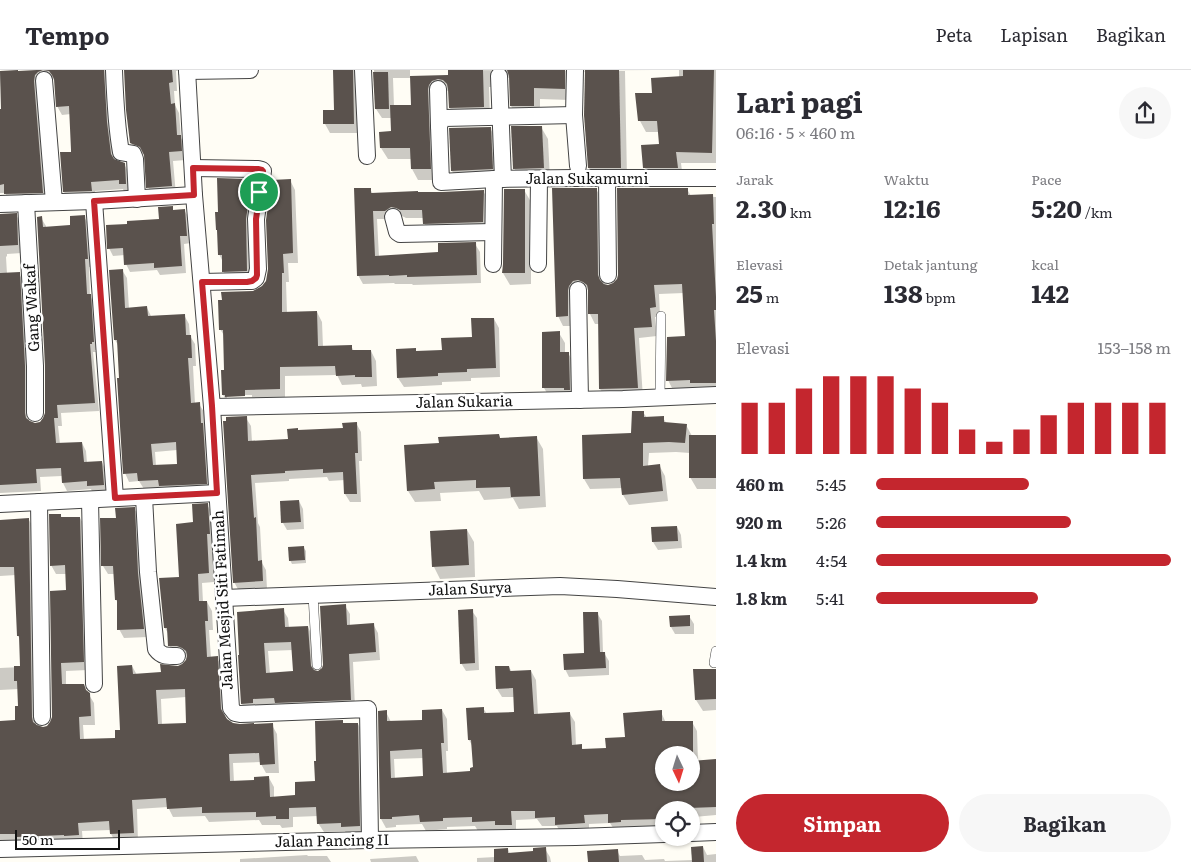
<!DOCTYPE html>
<html lang="id">
<head>
<meta charset="utf-8">
<style>
	:root { --surface:#fff; --page:#f7f7f7; --text:#2b2b33; --muted:#7c7c81; --line:#e1e1e2; --accent:#c4262e }
	body { margin:0; font-family:Literata,serif; background:var(--page); color:var(--text); height:100vh; display:flex; flex-direction:column; font-size:19px; white-space:nowrap }
	* { box-sizing:border-box; margin:0 }
	p { font-size:16px; color:var(--muted) }
	.icon { flex:none; width:28px; height:28px; fill:none; stroke:currentColor; stroke-width:2; stroke-linecap:round; stroke-linejoin:round }
	.map { position:relative; flex:1; overflow:hidden }
	.panel { display:flex; flex-direction:column; background:var(--surface); width:475px }
	.panel>* { flex:none }
	.needle { width:32px; rotate:176deg }
	.tools { position:absolute; left:655px; top:676px; display:grid; gap:10px }
	.tools a { display:grid; place-items:center; width:45px; height:45px; border-radius:50%; background:var(--surface); box-shadow:0 1px 4px #0004; font-size:25px }
	.scale { position:absolute; left:15px; bottom:12px; width:105px; box-sizing:border-box; padding-left:5px; border:2px solid #111; border-top:0; font-size:14px; line-height:18px; white-space:nowrap; color:#111; -webkit-text-stroke:4px #fff; paint-order:stroke }
	.pin { position:absolute; display:grid; place-items:center; width:42px; height:42px; color:#fff; margin:-21px; border:2px solid #fff; border-radius:50%; box-shadow:0 1px 5px #0007 }
	.round { display:grid; place-items:center; flex:none; width:52px; height:52px; border-radius:26px; background:var(--page) }
	.overview { display:flex; align-items:center; justify-content:space-between; height:85px; padding:0 20px }
	h1 { font-size:28px; font-weight:700; line-height:38px }
	.stats { display:grid; grid-template-columns:repeat(3,1fr); gap:8px; height:85px; padding:5px 20px }
	.stats div { display:grid; align-content:center }
	.stats b { font-size:25px; font-weight:700 }
	.stats small { font-size:14px; font-weight:400 }
	.stats p { font-size:14px }
	.chart { height:140px; padding:10px 20px }
	.chart p { display:flex; justify-content:space-between }
	.chart svg { width:100%; height:90px; margin-top:5px; stroke:var(--accent); stroke-width:6 }
	.primary-button { display:flex; gap:10px; margin-top:auto; padding:10px 20px }
	.primary-button a { flex:1; height:58px; border-radius:30px; background:var(--accent); color:#fff; font-size:20px; font-weight:700; line-height:58px; text-align:center }
	.primary-button a+a { background:var(--page); color:var(--text) }
	ul { padding:0 20px; list-style:none; font-size:16px }
	li { display:grid; grid-template-columns:80px 60px 1fr; align-items:center; height:38px }
	li i { height:12px; border-radius:6px; background:var(--accent) }
	header { display:flex; align-items:center; gap:30px; box-sizing:border-box; height:70px; padding:0 25px; background:var(--surface); border-bottom:1px solid var(--line) }
	header strong { font-size:24px }
	nav { display:flex; gap:28px; margin-inline-start:auto; font-size:18px }
	main { display:flex; flex:1; min-height:0 }
	.map>svg:first-child { display:block }
	.shadow { fill:#0003; fill-rule:evenodd }
	.building { fill:#5a524d; fill-rule:evenodd }
	.lines { fill:none; stroke-linecap:round; stroke-linejoin:round }
	.service-casing { stroke:#444; stroke-width:10 }
	.minor-casing { stroke:#444; stroke-width:18 }
	.service { stroke:#fff; stroke-width:9 }
	.minor { stroke:#fff; stroke-width:16 }
	.route-casing { stroke:#fff; stroke-width:10 }
	.route { stroke:#c4262e; stroke-width:6 }
	.labels { text-anchor:middle; stroke-width:5; stroke-linejoin:round; paint-order:stroke }
	.street-label { font-size:15px; fill:#111; stroke:#fff }
</style>
</head>
<body>
<header>
<strong>Tempo</strong>
<nav><a>Peta</a><a>Lapisan</a><a>Bagikan</a></nav>
</header>
<main>
<div class="map">
<svg width="716" height="792" viewBox="0 0 716 792">
	<rect width="100%" height="100%" fill="#fffdf5"/>
	<g class="shadow">
		<path d="M44,0H114L111,62L115,91L124,94L129,103L130,122L125,123L123,119L95,121L96,129L69,130L64,122L71,83V44L62,45L57,36L55,10L49,8L47,131L10,132L5,123H0V50H3L0,2L18,1L19,3Z"/>
		<path d="M125,0H183L176,1L177,21H174L175,35L179,43L181,68L185,75L186,90L173,91L176,125L153,126L148,117L146,85L136,82L131,73Z"/>
		<path d="M334,0H366L359,63H330L325,54L335,41Z"/>
		<path d="M372,0H410V7L449,6L450,0L656,1H625L627,109H595L589,98L586,2L582,1L570,30L540,29V47H518L511,36L510,8L505,7L495,17H489L490,48L456,49L450,38L449,21L444,20L436,110H418L412,99V89H388L381,78V63H392V48H382L376,39L374,0ZM393,8H412V36H394Z"/>
		<path d="M679,0H716V93H681L683,109H651L645,98L660,75L659,62H646L640,51L653,24L679,7Z"/>
		<path d="M541,57L548,69L550,110H521L514,98Z"/>
		<path d="M490,58L497,70L499,111L459,113L452,101L450,59Z"/>
		<path d="M290,110L295,120L298,193H288L289,212H286L287,243L317,242L322,252L323,277L351,276L354,281H371L376,291L377,316L362,317L361,314L342,315L337,305L285,306V328L229,334L223,325L225,301V267L220,259L253,222L263,217L267,211ZM227,325H252V327L227,328Z"/>
		<path d="M251,111L256,120L252,210L229,211L223,201V192L219,184V143Z"/>
		<path d="M370,119L373,124H418L483,121L488,129V160L429,162L424,153V148H406L402,146L396,145L390,149H377L379,187L440,184L475,174L480,182L481,213L413,215L412,214H395L394,213L363,214L358,205Z"/>
		<path d="M596,119L602,129L603,215L608,216L614,214L687,119L691,126L716,127V322L673,320L668,310L686,268L684,223L659,224L660,247H655L657,266L639,268L643,328H606L600,319L599,254H595L590,244L589,220L583,219L573,256H563L558,246Z"/>
		<path d="M524,120L531,132V214L510,215L503,203L504,194Z"/>
		<path d="M172,138L174,141L184,140L189,148L191,173L184,174L186,203L160,205L157,200L130,202L126,194L125,185L113,186L109,178L161,150Z"/>
		<path d="M0,145H16L21,153L22,183L7,184V186L6,187L7,204H19L24,212L29,305V352L35,354L41,352L46,343L41,148L46,156V158L72,157L84,147L89,155L92,197H89L90,226L95,234L98,280H95L96,282H93L99,341L61,343L62,356H58L60,374L82,373L86,381L87,393L102,392L106,401L108,423L93,424L91,419L67,421L63,413L62,406L40,407L41,421L0,423Z"/>
		<path d="M122,200L127,208L129,239L147,238L151,246L184,245L189,254L190,266L195,274L196,296H193L195,334H199L204,342L205,359L207,362L211,422L144,419L139,411L129,412L125,403L118,275L115,270ZM177,380L178,395L156,396L155,382Z"/>
		<path d="M494,249L499,258L500,307L471,308V311L442,312V315L404,317L398,308L415,279L417,283L443,282L473,268Z"/>
		<path d="M559,263L565,273V283H568L574,293L575,330L550,328L544,318Z"/>
		<path d="M643,342L647,348H663L667,354L686,355L692,366H716V419H697L690,407V383L676,382L649,383L648,396L659,395L665,406L668,431L629,435L623,425V418L590,419L584,409L632,365Z"/>
		<path d="M246,348L251,356L252,372L289,370L299,362L344,359L356,353L361,362L362,391H359L361,432H350L345,424V410L329,411L327,407L289,409V411L255,413L258,453L260,457L262,493L266,500L267,519L239,521L234,512Z"/>
		<path d="M499,366L501,369L536,367L543,379L546,437L519,439L513,428L484,430L479,421L440,423L441,431L415,432L408,421L440,374Z"/>
		<path d="M299,431L303,439L304,459L287,460L283,453Z"/>
		<path d="M207,435L213,444L214,472L212,473L214,512L202,513L203,532H207L212,541L213,560H209L211,588H217L222,597L225,649L227,651L238,655H272L277,664L279,703H266L261,694V692L233,693L234,712L256,711L269,708L274,717V728L297,727L317,712L342,651L344,654H358L363,663L364,764L347,765L345,761L324,762L318,753V746L293,747V757L282,758L280,755H262L259,750L209,752L205,746L173,747L168,737L137,739L138,772L116,773L111,764V760L82,761L83,774H0V652L17,651L19,637V619L0,620V598L21,597V571L18,566L16,505L0,506V451L29,450L34,459L36,657L43,658L47,657L52,653L67,521L66,504H56L51,495L60,445L63,449L80,448L85,457L88,600L66,601V615H83L94,633L95,655H83L84,670L116,669L122,661L132,596L137,605L162,603L183,595L188,586L174,584L169,575L168,563L165,558L194,454ZM186,627L187,654L162,655L161,629Z"/>
		<path d="M134,438L139,447L148,567L124,568L119,559L118,533L116,530L115,504H108L103,496L117,449Z"/>
		<path d="M677,457L681,465L682,478L658,480L653,472L652,458Z"/>
		<path d="M467,460L474,472L475,507L440,509L434,497L432,462Z"/>
		<path d="M304,478L306,481V493L292,494L290,490Z"/>
		<path d="M345,536L350,544V556L373,554L378,563L380,590L353,592L355,638L247,642L242,634L239,586L283,540L288,548L289,558L308,557L312,565L315,602H318L323,599ZM293,580L294,602L270,604L268,581Z"/>
		<path d="M472,541L477,548L479,600L466,601L461,593Z"/>
		<path d="M597,543L602,551L603,583H604L609,591V605L569,607L565,599L586,584Z"/>
		<path d="M689,546L694,554V564H675L671,557Z"/>
		<path d="M509,597L512,602L531,601L536,610L538,645L570,644L575,652L576,676H581L583,680L607,679L626,668L661,642L666,653L692,652L697,661L698,692L716,691V745L694,747V752H691V740H664V757L615,761L610,753L589,754V762L561,764L557,756H542L537,749L516,750V763L501,764L499,760L478,761L475,756L447,757V759L426,761L422,754L396,755V757L386,758L381,749L386,642L391,652L423,651L442,640L447,649L448,681H446L447,704L471,703L474,699L473,677L469,670L483,638L487,644L515,643L514,627H502L497,619ZM664,685H691V712H664ZM424,688L425,707L395,709L394,689Z"/>
		<path d="M716,600V640L703,641L696,630Z"/>
		<path d="M703,777L707,785L716,784V792H589L617,781L620,786L642,785L645,790L664,789L665,791L693,790Z"/>
		<path d="M508,779L510,784L535,783L545,779L550,787L551,792H477V788L495,787Z"/>
		<path d="M307,785L308,786H327L331,792H240V789Z"/>
		<path d="M416,786L419,792H371L370,789Z"/>
	</g>
	<g class="building">
		<path d="M18,0V1L37,0H104L107,52L111,84L114,89L125,93L126,114H119V110L91,112L92,121L63,122L60,82H71V80L69,36L56,37L54,9L52,5L49,1L43,0L38,2L35,5L34,11L43,123L4,124V114L0,115V39H1L0,1Z"/>
		<path d="M124,0H172L173,12L169,13L171,34L175,33L177,65H181L182,81L169,82L172,116L146,118L144,85L140,77L130,73L126,40Z"/>
		<path d="M333,0H353L354,54H323V40H334Z"/>
		<path d="M448,0H483L484,37L449,38L448,19L447,14L443,10L438,9L432,11L429,15L428,19L431,99H411L410,78H380L379,62L391,61L390,35H411L410,6L448,5Z"/>
		<path d="M507,0H565V19L534,18V36H510L509,6Z"/>
		<path d="M585,0H619L621,98H588L584,45Z"/>
		<path d="M683,0H714L712,83L676,82L678,98H643L641,75L659,74L657,51H638L635,23H652L651,8L683,6Z"/>
		<path d="M373,2H388L389,39H375Z"/>
		<path d="M511,56H542L544,98L513,99Z"/>
		<path d="M491,57L493,99L451,101L449,58Z"/>
		<path d="M217,108L249,109V110H252L246,149L247,201L222,202V185H218L217,160H216L215,142H218Z"/>
		<path d="M291,109L293,183L283,184L284,203H282V242L317,241L318,276L352,275V280H371L372,307H355V305L336,306L335,296L280,297V319L245,320V326L225,327V325H222L221,300H224L223,260H219L218,230H222L221,222L253,221L262,216L266,211L268,199L266,150L272,110Z"/>
		<path d="M354,118H371V123L418,121V122H442L484,120L483,152L423,154L422,140H400L396,138L391,137L385,141H373L375,186L438,182V173L476,172L477,205L407,207V205L389,206V205L357,206Z"/>
		<path d="M552,118H597L598,205L600,210L604,214L608,215L613,213L617,209L618,205L617,118H688V125L713,124L714,154H712L716,227V240H714L716,271V313H690V310L666,311L667,267L685,266L682,214L654,215L656,237L650,238L652,257L634,258L638,318L599,319L598,244H588V219L587,215L583,212L578,210L573,211L569,216L568,220V246L556,247Z"/>
		<path d="M504,119H525V203H502L503,194Z"/>
		<path d="M173,136V140L185,139L187,166H180L182,196L154,198V193L124,195L123,178L107,179L106,155L127,154V151L159,149L158,137Z"/>
		<path d="M17,143L18,175L0,176V144Z"/>
		<path d="M85,145L88,189H85L87,224H91L94,272H92V274H90L95,333L57,335L58,348H54L56,373L82,372L84,392L102,391L104,415L87,416V411L62,413L61,398L36,399L37,413L0,415V203L20,202L25,296V343L26,348L30,351L35,353L40,352L43,348L45,343V295L37,147L42,146L43,157L70,155V146Z"/>
		<path d="M123,199L125,238L147,236L148,246L185,244L186,265H191L192,288H188L191,333L200,332L201,353H203L207,414L159,416L158,410L138,411L137,403L123,404L117,308H119L117,270H114L109,200ZM176,372L177,394L153,395L151,374Z"/>
		<path d="M471,248H494L496,298L467,299V302L438,303V306L397,308L396,279L416,278V281L442,280L441,268L472,267Z"/>
		<path d="M560,261V282H569L570,320H564V318H542V262Z"/>
		<path d="M632,341H644V347L664,346V352L687,354L685,373L669,372L643,373V396L660,394L663,421L622,425L620,408L583,409L582,365L631,363Z"/>
		<path d="M247,346L248,371L288,369L287,359L298,358V360L343,358L342,353L357,352L358,383H355L357,424H344L343,402L323,403V399L285,401V403L251,405L254,448L256,447L258,491L262,490L263,511L233,513L223,351H226V347Z"/>
		<path d="M499,364L500,368L537,366L540,426L511,427L510,417L476,418V410L434,412L435,419L407,421L404,375L439,373L438,367Z"/>
		<rect x="689" y="365" width="27" height="43"/>
		<path d="M299,430L301,452L281,453L280,431Z"/>
		<path d="M208,433L210,464H207L209,503L198,504L199,531H207L208,551H205L207,587L218,586L221,639L227,649L233,653L240,654L254,653V654L273,653L275,694L260,695L259,683L229,684L230,711L254,710V707L269,706L270,727L295,725V712L315,711L314,691H316L315,651L343,650V653H358L360,756L341,757V753L317,754L316,737L289,738V749H276V746L256,747V742L202,743V737L167,739L166,728L132,730L134,763L110,764L109,751L78,753L79,765L64,766V765L16,767V764H0V651L15,650V636H18L17,611H14V596H20L19,566H17L14,497H0V450L29,448L32,647L33,652L37,655L43,657L47,656L50,652L52,647L50,521L66,520L65,495L50,496L49,444H61V447H80L84,592L61,593L62,614H84L86,620L90,623L91,646L79,647L80,669L115,668V660H120L117,596L132,595L133,604L161,602L160,594L178,596L182,594L186,590L187,585L186,581L182,578L177,576H168L167,558H164L159,508L179,507L176,454L193,452L192,434ZM185,619L186,653L158,654L156,620Z"/>
		<path d="M135,437L138,503L144,559L117,560V530H115L113,496H101L100,448H116L115,438Z"/>
		<path d="M677,456L678,471L652,472L651,457Z"/>
		<path d="M467,459L469,495L432,497L430,461Z"/>
		<path d="M304,476L305,490L289,491L288,477Z"/>
		<path d="M346,534L347,555L374,553L376,582L349,584L351,630L275,633L274,628L253,629V633L241,634L238,585H239L237,542L284,538L285,557L308,556L311,596L314,600L318,601L322,598L323,595L320,536ZM291,572L293,601L266,603L264,573Z"/>
		<path d="M473,539L475,593L460,594L458,540Z"/>
		<path d="M583,542H598L600,582H605L606,598L564,600L563,584L584,583Z"/>
		<path d="M690,545V556L670,557L669,546Z"/>
		<path d="M495,596H509L510,601L531,600L534,644L570,642L572,675L582,674V679L606,678L605,668L625,667L623,643L662,640V651H693V685H664V712H691V691L716,689V737L689,738L690,740H664V749L621,750V752L608,753V744L584,745L585,753L555,755V747L535,748V741H511L512,755H495V751L472,752V747L443,748V751L420,752L419,745L392,747V749H380L378,641L387,640V651L422,650V640L442,639L444,673H441L443,703L470,701V698L473,697L471,670H468L466,638L484,637V643L514,642L513,618L496,619ZM422,679L423,706L391,708L390,681Z"/>
		<path d="M693,599H716V629L695,630Z"/>
		<path d="M703,776L704,792H692L691,777Z"/>
		<path d="M546,777L547,792H494V779L508,778V783L533,781V778Z"/>
		<path d="M618,779L619,792H588L587,781Z"/>
	</g>
	<g class="lines">
		<defs>
			<g id="service">
				<path d="M660,327L661,246"/>
				<path d="M313,525L317,595"/>
				<path d="M714,593L716,581"/>
			</g>
			<g id="minor">
				<path d="M114,0C115,27 116,55 121,82L133,84L135,89L137,129"/>
				<path d="M187,0L194,125L212,337L231,638L235,643L240,644L368,639L370,770"/>
				<path d="M363,0L367,86"/>
				<path d="M575,0L574,45L578,96"/>
				<path d="M187,1L250,0"/>
				<path d="M499,6L503,109"/>
				<path d="M44,10L54,132"/>
				<path d="M438,19L439,56"/>
				<path d="M574,45L444,48L441,51L439,56L441,112L494,109L575,108H716"/>
				<path d="M193,98L258,99L262,100L263,101L256,149L258,199L256,208L252,211H247L202,212"/>
				<path d="M607,108L608,205"/>
				<path d="M94,131L115,428"/>
				<path d="M26,133L35,296V343"/>
				<path d="M0,134L94,131L194,125"/>
				<path d="M393,147L397,162L400,164L493,162"/>
				<path d="M493,194L494,109"/>
				<path d="M538,194L539,109"/>
				<path d="M578,220L580,330"/>
				<path d="M212,337L623,329L716,325"/>
				<path d="M144,427L148,502L156,579C162,587 168,586 177,586"/>
				<path d="M90,430L94,614"/>
				<path d="M39,432L42,647"/>
				<path d="M0,434L217,423"/>
				<path d="M224,528L560,516L617,519L716,527"/>
				<path d="M691,763L716,762"/>
				<path d="M0,779L370,770L576,767L664,764"/>
			</g>
		</defs>
		<use href="#service" class="service-casing"/>
		<use href="#minor" class="minor-casing"/>
		<use href="#service" class="service"/>
		<use href="#minor" class="minor"/>
	</g>
	<g class="lines">
		<defs>
			<path id="route" d="M193,98L258,99L262,100L263,101L256,149L257,205L256,208L252,211L247,212H202L212,336L217,423L115,428L94,131L194,125Z"/>
		</defs>
		<use href="#route" class="route-casing"/>
		<use href="#route" class="route"/>
	</g>
	<g class="labels">
		<g class="street-label">
			<text x="587" y="114">Jalan Sukamurni</text>
			<text transform="translate(32 238) rotate(-93)" y="5">Gang Wakaf</text>
			<text transform="translate(464 332) rotate(-1)" y="5">Jalan Sukaria</text>
			<text transform="translate(470 519) rotate(-2)" y="5">Jalan Surya</text>
			<text transform="translate(223 530) rotate(-93)" y="5">Jalan Mesjid Siti Fatimah</text>
			<text transform="translate(332 771) rotate(-1)" y="5">Jalan Pancing II</text>
		</g>
	</g>
</svg>
<div class="tools">
<a><svg class="needle" viewBox="-14 -14 28 28"><path d="M0-13l5 13h-10z" fill="#e53935"/><path d="M0 13l5-13h-10z" fill="#7c7c81"/></svg></a>
<a><svg class="icon" aria-label="locate" viewBox="0 0 24 24"><circle cx="12" cy="12" r="6"/><path d="M12 2v4M12 18v4M2 12h4M18 12h4"/></svg></a>
</div>
<div class="scale">50 m</div>
<div class="pin" style="left:259px;top:122px;background:#1e9e55"><svg class="icon" aria-label="arrive" viewBox="0 0 24 24"><path d="M6 21V4h12l-3 4 3 4H6"/></svg></div>
</div>
<section class="panel">
<div class="overview"><div><h1>Lari pagi</h1><p>06:16 · 5 × 460 m</p></div><a class="round"><svg class="icon" aria-label="share" viewBox="0 0 24 24"><path d="M12 15V3M7 8l5-5 5 5M5 13v7h14v-7"/></svg></a></div>
<div class="stats">
<div><p>Jarak</p><b>2.30<small> km</small></b></div>
<div><p>Waktu</p><b>12:16</b></div>
<div><p>Pace</p><b>5:20<small> /km</small></b></div>
</div>
<div class="stats">
<div><p>Elevasi</p><b>25<small> m</small></b></div>
<div><p>Detak jantung</p><b>138<small> bpm</small></b></div>
<div><p>kcal</p><b>142</b></div>
</div>
<div class="chart"><p><span>Elevasi</span>153–158 m</p>
<svg viewBox="0 0 160 44" preserveAspectRatio="none"><path d="M5 44V19M15 44V19M25 44V12M35 44V6M45 44V6M55 44V6M65 44V12M75 44V19M85 44V32M95 44V38M105 44V32M115 44V25M125 44V19M135 44V19M145 44V19M155 44V19"/></svg>
</div>
<ul>
<li><b>460 m</b>5:45<i style="width:52%"></i></li>
<li><b>920 m</b>5:26<i style="width:66%"></i></li>
<li><b>1.4 km</b>4:54<i style="width:100%"></i></li>
<li><b>1.8 km</b>5:41<i style="width:55%"></i></li>
</ul>
<div class="primary-button"><a>Simpan</a><a>Bagikan</a></div>
</section>
</main>
</body>
</html>
